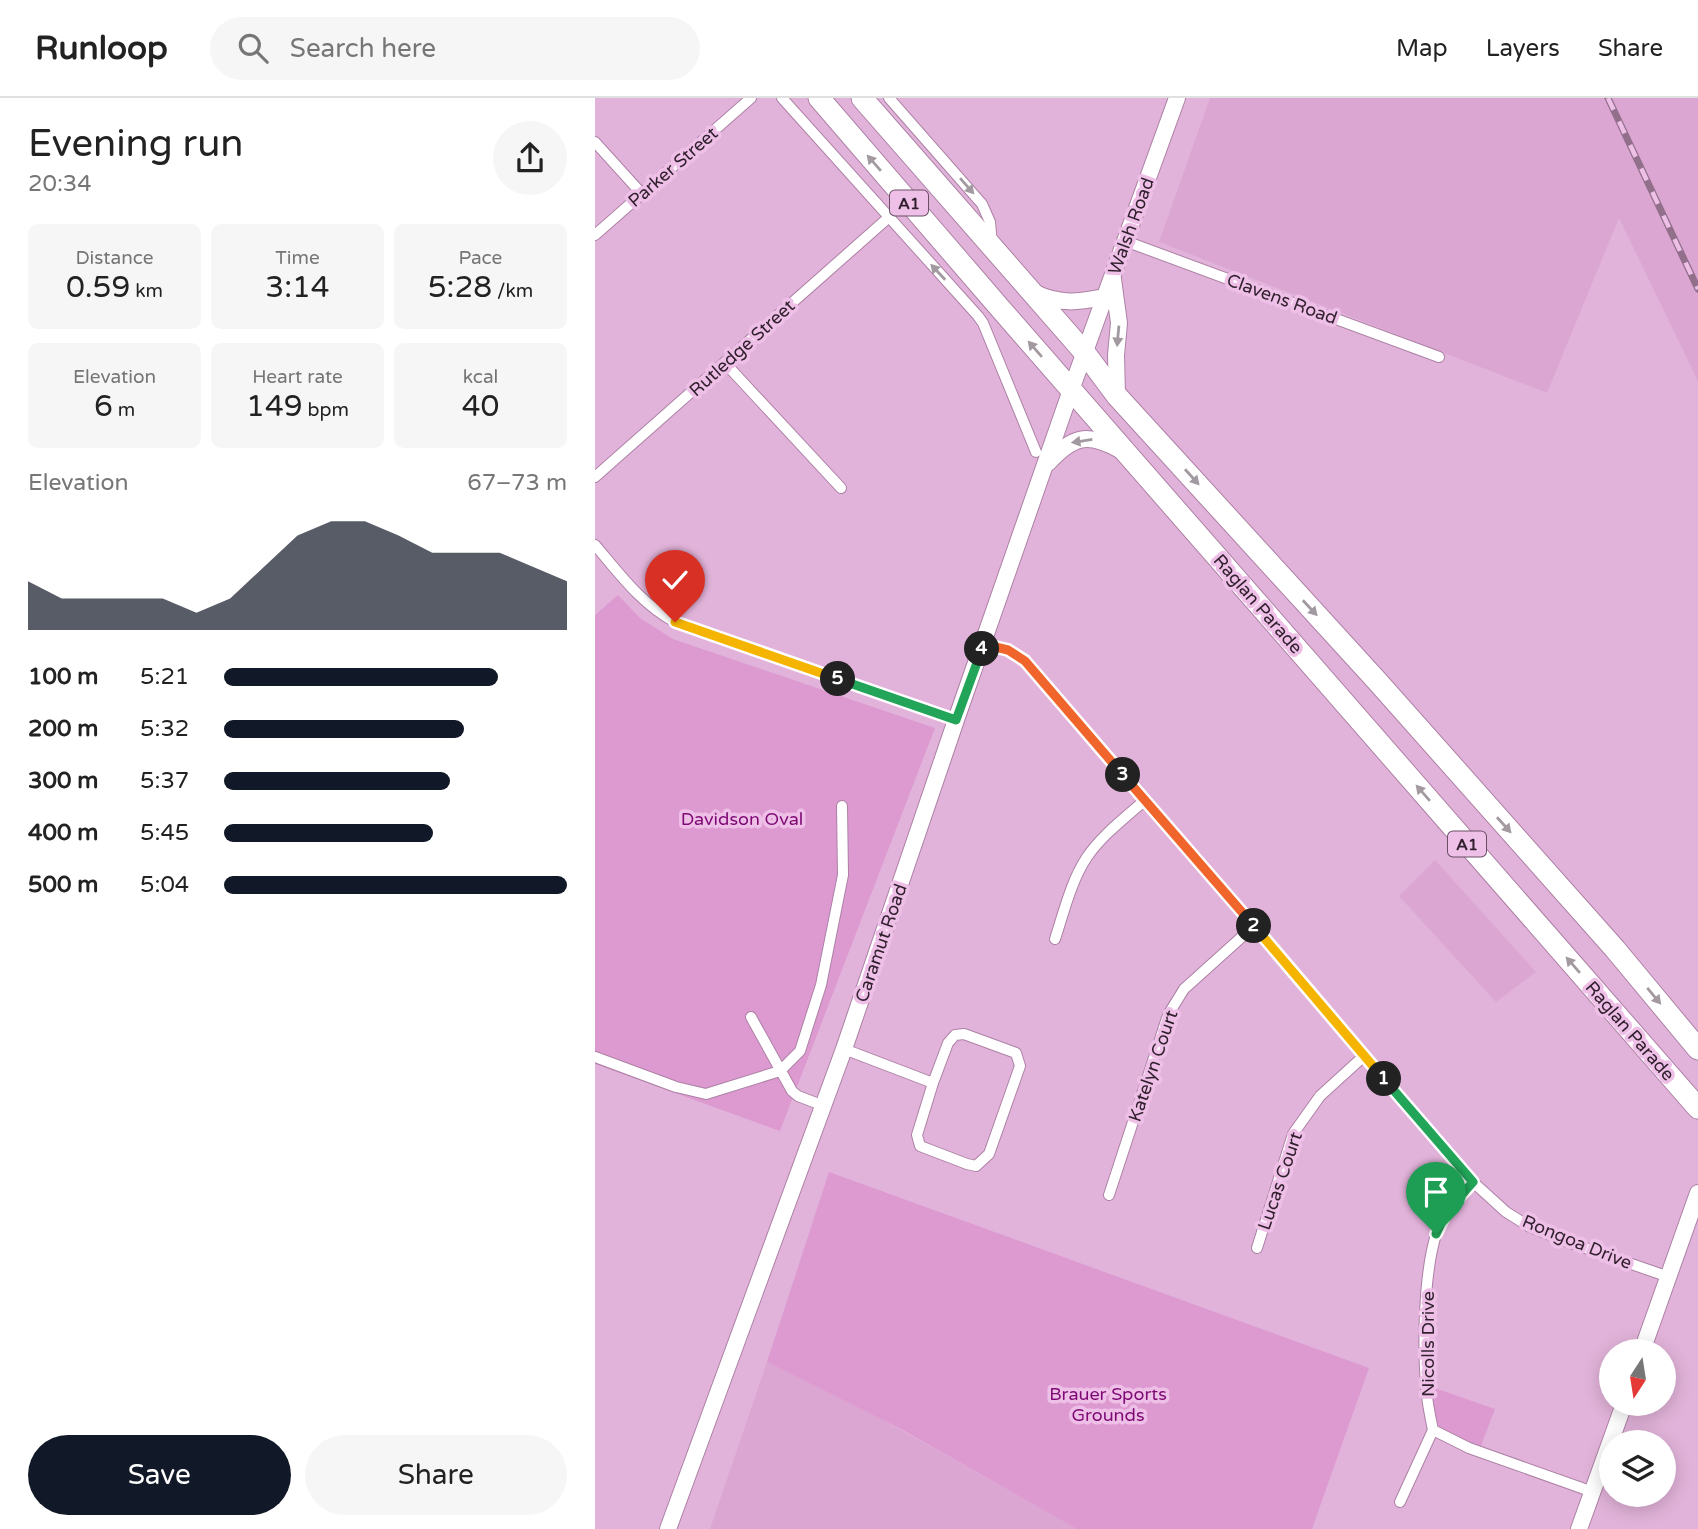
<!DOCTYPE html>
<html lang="en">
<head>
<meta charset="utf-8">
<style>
	:root { --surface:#fff; --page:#f6f6f6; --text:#222; --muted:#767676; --line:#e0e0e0; --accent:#111827 }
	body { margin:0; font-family:"Varela Round",sans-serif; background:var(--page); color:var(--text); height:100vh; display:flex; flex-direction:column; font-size:26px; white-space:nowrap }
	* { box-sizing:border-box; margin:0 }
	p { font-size:23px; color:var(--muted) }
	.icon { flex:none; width:38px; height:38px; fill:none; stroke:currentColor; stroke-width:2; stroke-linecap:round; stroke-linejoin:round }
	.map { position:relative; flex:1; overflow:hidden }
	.panel { display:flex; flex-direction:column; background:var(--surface); width:595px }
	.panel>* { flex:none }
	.needle { width:46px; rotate:192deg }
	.fabs { position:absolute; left:1004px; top:1241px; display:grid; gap:14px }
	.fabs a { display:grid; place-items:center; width:77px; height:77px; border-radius:50%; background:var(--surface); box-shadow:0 4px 18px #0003; font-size:35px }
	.pin { position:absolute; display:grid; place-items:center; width:60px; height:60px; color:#fff; margin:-72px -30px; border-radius:50% 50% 50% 0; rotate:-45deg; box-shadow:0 0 7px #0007 }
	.pin .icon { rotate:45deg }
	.km { position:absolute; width:35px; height:35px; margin:-18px; border-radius:50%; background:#222; color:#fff; font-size:19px; line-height:35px; text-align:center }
	.round { display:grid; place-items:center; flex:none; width:74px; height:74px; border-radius:37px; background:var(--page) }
	.summary { display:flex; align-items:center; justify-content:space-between; height:119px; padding:0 28px }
	h1 { font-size:38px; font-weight:600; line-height:52px }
	.figures { display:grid; grid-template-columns:repeat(3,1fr); gap:10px; height:119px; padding:7px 28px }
	.figures div { display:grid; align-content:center; border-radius:10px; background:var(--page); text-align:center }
	.figures b { font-size:30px; font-weight:600 }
	.figures small { font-size:19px; font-weight:400 }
	.figures p { font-size:19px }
	.chart { height:196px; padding:14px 28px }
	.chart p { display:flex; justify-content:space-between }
	.chart svg { width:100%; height:126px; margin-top:7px; fill:var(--accent); opacity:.7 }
	.button { display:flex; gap:14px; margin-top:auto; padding:14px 28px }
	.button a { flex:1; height:80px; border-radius:42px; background:var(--accent); color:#fff; font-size:28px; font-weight:600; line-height:80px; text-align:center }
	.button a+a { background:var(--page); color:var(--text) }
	ul { padding:0 28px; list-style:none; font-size:23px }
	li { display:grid; grid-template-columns:112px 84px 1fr; align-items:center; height:52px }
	li i { height:18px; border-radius:9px; background:var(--accent) }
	header { display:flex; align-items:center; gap:42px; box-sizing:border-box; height:98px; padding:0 35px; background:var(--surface); border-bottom:2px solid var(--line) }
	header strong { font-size:33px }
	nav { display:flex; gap:38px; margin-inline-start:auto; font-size:24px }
	.search { width:490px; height:63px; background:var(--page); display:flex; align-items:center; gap:18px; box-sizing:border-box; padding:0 24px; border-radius:38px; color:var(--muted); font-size:26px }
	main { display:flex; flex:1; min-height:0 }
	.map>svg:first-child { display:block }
	.built { fill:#dba6d2 }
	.green { fill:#dc9ad1 }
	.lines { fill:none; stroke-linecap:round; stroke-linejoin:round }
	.street-casing { stroke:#ad81a5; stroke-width:12 }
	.secondary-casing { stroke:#ad81a5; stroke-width:18 }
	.highway-casing { stroke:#ad81a5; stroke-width:23 }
	.street { stroke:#fff; stroke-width:10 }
	.secondary { stroke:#fff; stroke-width:16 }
	.highway { stroke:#fff; stroke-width:21 }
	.rail-casing { stroke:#92708c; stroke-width:7 }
	.rail { stroke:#efc0e7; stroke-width:4.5; stroke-dasharray:13; stroke-linecap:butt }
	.oneway { fill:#a29aa0 }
	.split-1-casing { stroke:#fff; stroke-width:14 }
	.split-2-casing { stroke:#fff; stroke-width:14 }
	.split-3-casing { stroke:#fff; stroke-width:14 }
	.split-4-casing { stroke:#fff; stroke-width:14 }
	.split-5-casing { stroke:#fff; stroke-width:14 }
	.split-6-casing { stroke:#fff; stroke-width:14 }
	.split-1 { stroke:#22a559; stroke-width:9 }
	.split-2 { stroke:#f5b400; stroke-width:9 }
	.split-3 { stroke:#f0652b; stroke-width:9 }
	.split-4 { stroke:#f0652b; stroke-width:9 }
	.split-5 { stroke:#22a559; stroke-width:9 }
	.split-6 { stroke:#f5b400; stroke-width:9 }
	.labels { text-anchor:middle; stroke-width:7; stroke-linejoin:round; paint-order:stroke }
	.shield { fill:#efc0e7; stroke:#694f65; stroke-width:2 }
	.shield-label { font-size:16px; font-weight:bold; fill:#301f2d }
	.street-label { font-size:18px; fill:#301f2d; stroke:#efc0e7 }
	.park-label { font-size:18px; fill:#7e0974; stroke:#efc0e7 }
</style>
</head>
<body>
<header>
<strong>Runloop</strong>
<div class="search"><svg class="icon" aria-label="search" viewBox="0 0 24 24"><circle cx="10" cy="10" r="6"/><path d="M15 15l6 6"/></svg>Search here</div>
<nav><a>Map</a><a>Layers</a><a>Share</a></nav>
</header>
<main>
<section class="panel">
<div class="summary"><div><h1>Evening run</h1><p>20:34</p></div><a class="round"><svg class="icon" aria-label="share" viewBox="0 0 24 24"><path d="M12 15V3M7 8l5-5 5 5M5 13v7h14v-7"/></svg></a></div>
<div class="figures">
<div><p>Distance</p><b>0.59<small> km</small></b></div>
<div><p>Time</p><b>3:14</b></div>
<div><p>Pace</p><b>5:28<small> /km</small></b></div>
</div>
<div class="figures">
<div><p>Elevation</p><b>6<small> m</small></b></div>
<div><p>Heart rate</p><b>149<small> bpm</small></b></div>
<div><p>kcal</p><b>40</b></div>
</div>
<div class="chart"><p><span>Elevation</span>67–73 m</p>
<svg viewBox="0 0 160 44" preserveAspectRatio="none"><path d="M0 44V27L10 33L20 33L30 33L40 33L50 38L60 33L70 22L80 11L90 6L100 6L110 11L120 17L130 17L140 17L150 22L160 27V44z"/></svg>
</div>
<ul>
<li><b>100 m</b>5:21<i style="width:80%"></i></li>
<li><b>200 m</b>5:32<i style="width:70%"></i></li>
<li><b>300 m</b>5:37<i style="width:66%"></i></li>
<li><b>400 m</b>5:45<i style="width:61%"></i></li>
<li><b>500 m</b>5:04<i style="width:100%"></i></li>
</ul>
<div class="button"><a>Save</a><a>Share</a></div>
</section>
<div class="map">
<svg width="1103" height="1431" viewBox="0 0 1103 1431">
	<rect width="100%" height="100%" fill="#e2b3da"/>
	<g class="built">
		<path d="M615,0H1103V283L1024,120L952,295L564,144Z"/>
		<path d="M840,762L941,874L901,904L804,798Z"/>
		<path d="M172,1264L263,1308L483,1431H115Z"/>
	</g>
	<g class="green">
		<path d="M23,497L45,520L78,541L340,630L185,1033L0,966V517Z"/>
		<path d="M234,1074L774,1270L717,1431H482L306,1331L172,1264Z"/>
		<path d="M831,1287L900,1311L884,1353L838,1332Z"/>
	</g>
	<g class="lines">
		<defs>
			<g id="street">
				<path d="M187,0L383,218L388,225L441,354"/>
				<path d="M294,0L387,106L395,124L397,146"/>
				<path d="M0,44L47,96"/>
				<path d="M0,137L156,0"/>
				<path d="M530,143L844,259"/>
				<path d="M130,265L246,390"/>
				<path d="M0,379L293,120"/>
				<path d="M0,447C24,475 46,506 80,524L361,622"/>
				<path d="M388,546L413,552L430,563L878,1084L911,1114L935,1129L970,1143L1074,1179"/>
				<path d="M460,841C469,814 476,783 492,759C507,737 530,720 550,702"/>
				<path d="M156,919L197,993L203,998L229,1008"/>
				<path d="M249,951L338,985L353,945L360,937L369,936L421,955L425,968L394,1056L381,1068L372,1066L325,1048L322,1037L338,985"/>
				<path d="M0,959L81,989L111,996L185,973L205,953L226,887L248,777L247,708"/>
				<path d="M878,1084C870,1093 859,1102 852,1112C827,1149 828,1245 831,1289C832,1303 835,1318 838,1332L874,1350L998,1394"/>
				<path d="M514,1097L573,917L589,891L659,828"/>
				<path d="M662,1150L698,1036L725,998L769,958"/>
				<path d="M805,1404L838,1332"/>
			</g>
			<g id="secondary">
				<path d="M518,181L524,225L521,257L522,298"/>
				<path d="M440,195C466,207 483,204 510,199"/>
				<path d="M453,365C478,338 492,334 525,352"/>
				<path d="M1047,1253L1103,1095"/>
				<path d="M73,1431L249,951L361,622L476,292L582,0"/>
				<path d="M984,1431L1029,1306"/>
			</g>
			<g id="highway">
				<path d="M224,0L404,209L1103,1010"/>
				<path d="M267,0L490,255L522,298L783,584L1020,851L1103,951"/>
			</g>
		</defs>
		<use href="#street" class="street-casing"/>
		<use href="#secondary" class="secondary-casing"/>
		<use href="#highway" class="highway-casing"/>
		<use href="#street" class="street"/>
		<use href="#secondary" class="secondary"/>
		<use href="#highway" class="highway"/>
		<defs>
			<path id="rail" d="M1013,0L1103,191"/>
		</defs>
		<use href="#rail" class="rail-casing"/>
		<use href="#rail" class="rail"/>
	</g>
	<defs><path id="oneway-solid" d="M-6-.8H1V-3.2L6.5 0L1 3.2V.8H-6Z" transform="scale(1.75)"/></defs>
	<g class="oneway">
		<use href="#oneway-solid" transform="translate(279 65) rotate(-131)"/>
		<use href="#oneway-solid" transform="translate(372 88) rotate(49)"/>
		<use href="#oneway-solid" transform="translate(343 174) rotate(-133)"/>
		<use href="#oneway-solid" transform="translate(523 238) rotate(95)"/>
		<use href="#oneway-solid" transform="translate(440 251) rotate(-131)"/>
		<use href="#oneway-solid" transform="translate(487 343) rotate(171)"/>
		<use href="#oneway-solid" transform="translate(597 379) rotate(48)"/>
		<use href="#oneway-solid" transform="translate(715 510) rotate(47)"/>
		<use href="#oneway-solid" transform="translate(828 695) rotate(-131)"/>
		<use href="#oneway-solid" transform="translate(909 727) rotate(48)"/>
		<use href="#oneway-solid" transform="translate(978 867) rotate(-131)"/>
		<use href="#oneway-solid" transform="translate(1059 898) rotate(50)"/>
	</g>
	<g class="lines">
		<defs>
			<path id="split-1" d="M789,981L878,1084L852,1113L841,1136"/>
			<path id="split-2" d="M659,828L789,981"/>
			<path id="split-3" d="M528,677L659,828"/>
			<path id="split-4" d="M387,551L388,546L413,552L430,563L528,677"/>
			<path id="split-5" d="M243,581L361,622L387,551"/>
			<path id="split-6" d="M80,524L243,581"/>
		</defs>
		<use href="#split-1" class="split-1-casing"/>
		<use href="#split-2" class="split-2-casing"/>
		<use href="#split-3" class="split-3-casing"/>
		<use href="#split-4" class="split-4-casing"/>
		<use href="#split-5" class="split-5-casing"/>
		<use href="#split-6" class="split-6-casing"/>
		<use href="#split-1" class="split-1"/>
		<use href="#split-2" class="split-2"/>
		<use href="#split-3" class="split-3"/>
		<use href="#split-4" class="split-4"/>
		<use href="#split-5" class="split-5"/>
		<use href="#split-6" class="split-6"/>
	</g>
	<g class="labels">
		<g class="shield">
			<rect x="295" y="92.5" width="38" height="25" rx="5"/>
			<rect x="853" y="733.5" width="38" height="25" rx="5"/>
		</g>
		<g class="shield-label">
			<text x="314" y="111">A1</text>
			<text x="872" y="752">A1</text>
		</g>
		<g class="street-label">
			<text transform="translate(78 69) rotate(-41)" y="6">Parker Street</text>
			<text transform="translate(536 128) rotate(-70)" y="6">Walsh Road</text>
			<text transform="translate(687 201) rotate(20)" y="6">Clavens Road</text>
			<text transform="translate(147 250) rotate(-42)" y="6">Rutledge Street</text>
			<text transform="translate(663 506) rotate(49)" y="6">Raglan Parade</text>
			<text transform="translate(286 845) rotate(-71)" y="6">Caramut Road</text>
			<text transform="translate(1035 933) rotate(49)" y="6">Raglan Parade</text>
			<text transform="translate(558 968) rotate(-71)" y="6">Katelyn Court</text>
			<text transform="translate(685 1083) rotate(-71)" y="6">Lucas Court</text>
			<text transform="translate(982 1144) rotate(22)" y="6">Rongoa Drive</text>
			<text transform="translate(833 1246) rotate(-90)" y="6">Nicolls Drive</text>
		</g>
		<g class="park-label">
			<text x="147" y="727">Davidson Oval</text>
			<text x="513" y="1302">Brauer Sports<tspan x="513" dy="21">Grounds</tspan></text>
		</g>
	</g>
</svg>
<div class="fabs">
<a><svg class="needle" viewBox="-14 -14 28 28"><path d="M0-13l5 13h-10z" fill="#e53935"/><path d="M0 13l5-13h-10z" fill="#767676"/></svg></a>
<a><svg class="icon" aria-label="layers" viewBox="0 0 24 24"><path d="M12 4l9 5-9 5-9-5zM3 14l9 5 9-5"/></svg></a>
</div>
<div class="pin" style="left:841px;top:1136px;background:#1e9e55"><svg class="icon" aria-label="arrive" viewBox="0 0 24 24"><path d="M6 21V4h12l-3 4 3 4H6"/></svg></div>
<div class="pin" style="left:80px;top:524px;background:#d93025"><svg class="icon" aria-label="check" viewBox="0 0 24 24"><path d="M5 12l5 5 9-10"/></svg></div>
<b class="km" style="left:789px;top:981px">1</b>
<b class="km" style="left:659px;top:828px">2</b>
<b class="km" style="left:528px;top:677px">3</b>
<b class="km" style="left:387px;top:551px">4</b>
<b class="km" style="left:243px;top:581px">5</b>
</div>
</main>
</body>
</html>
